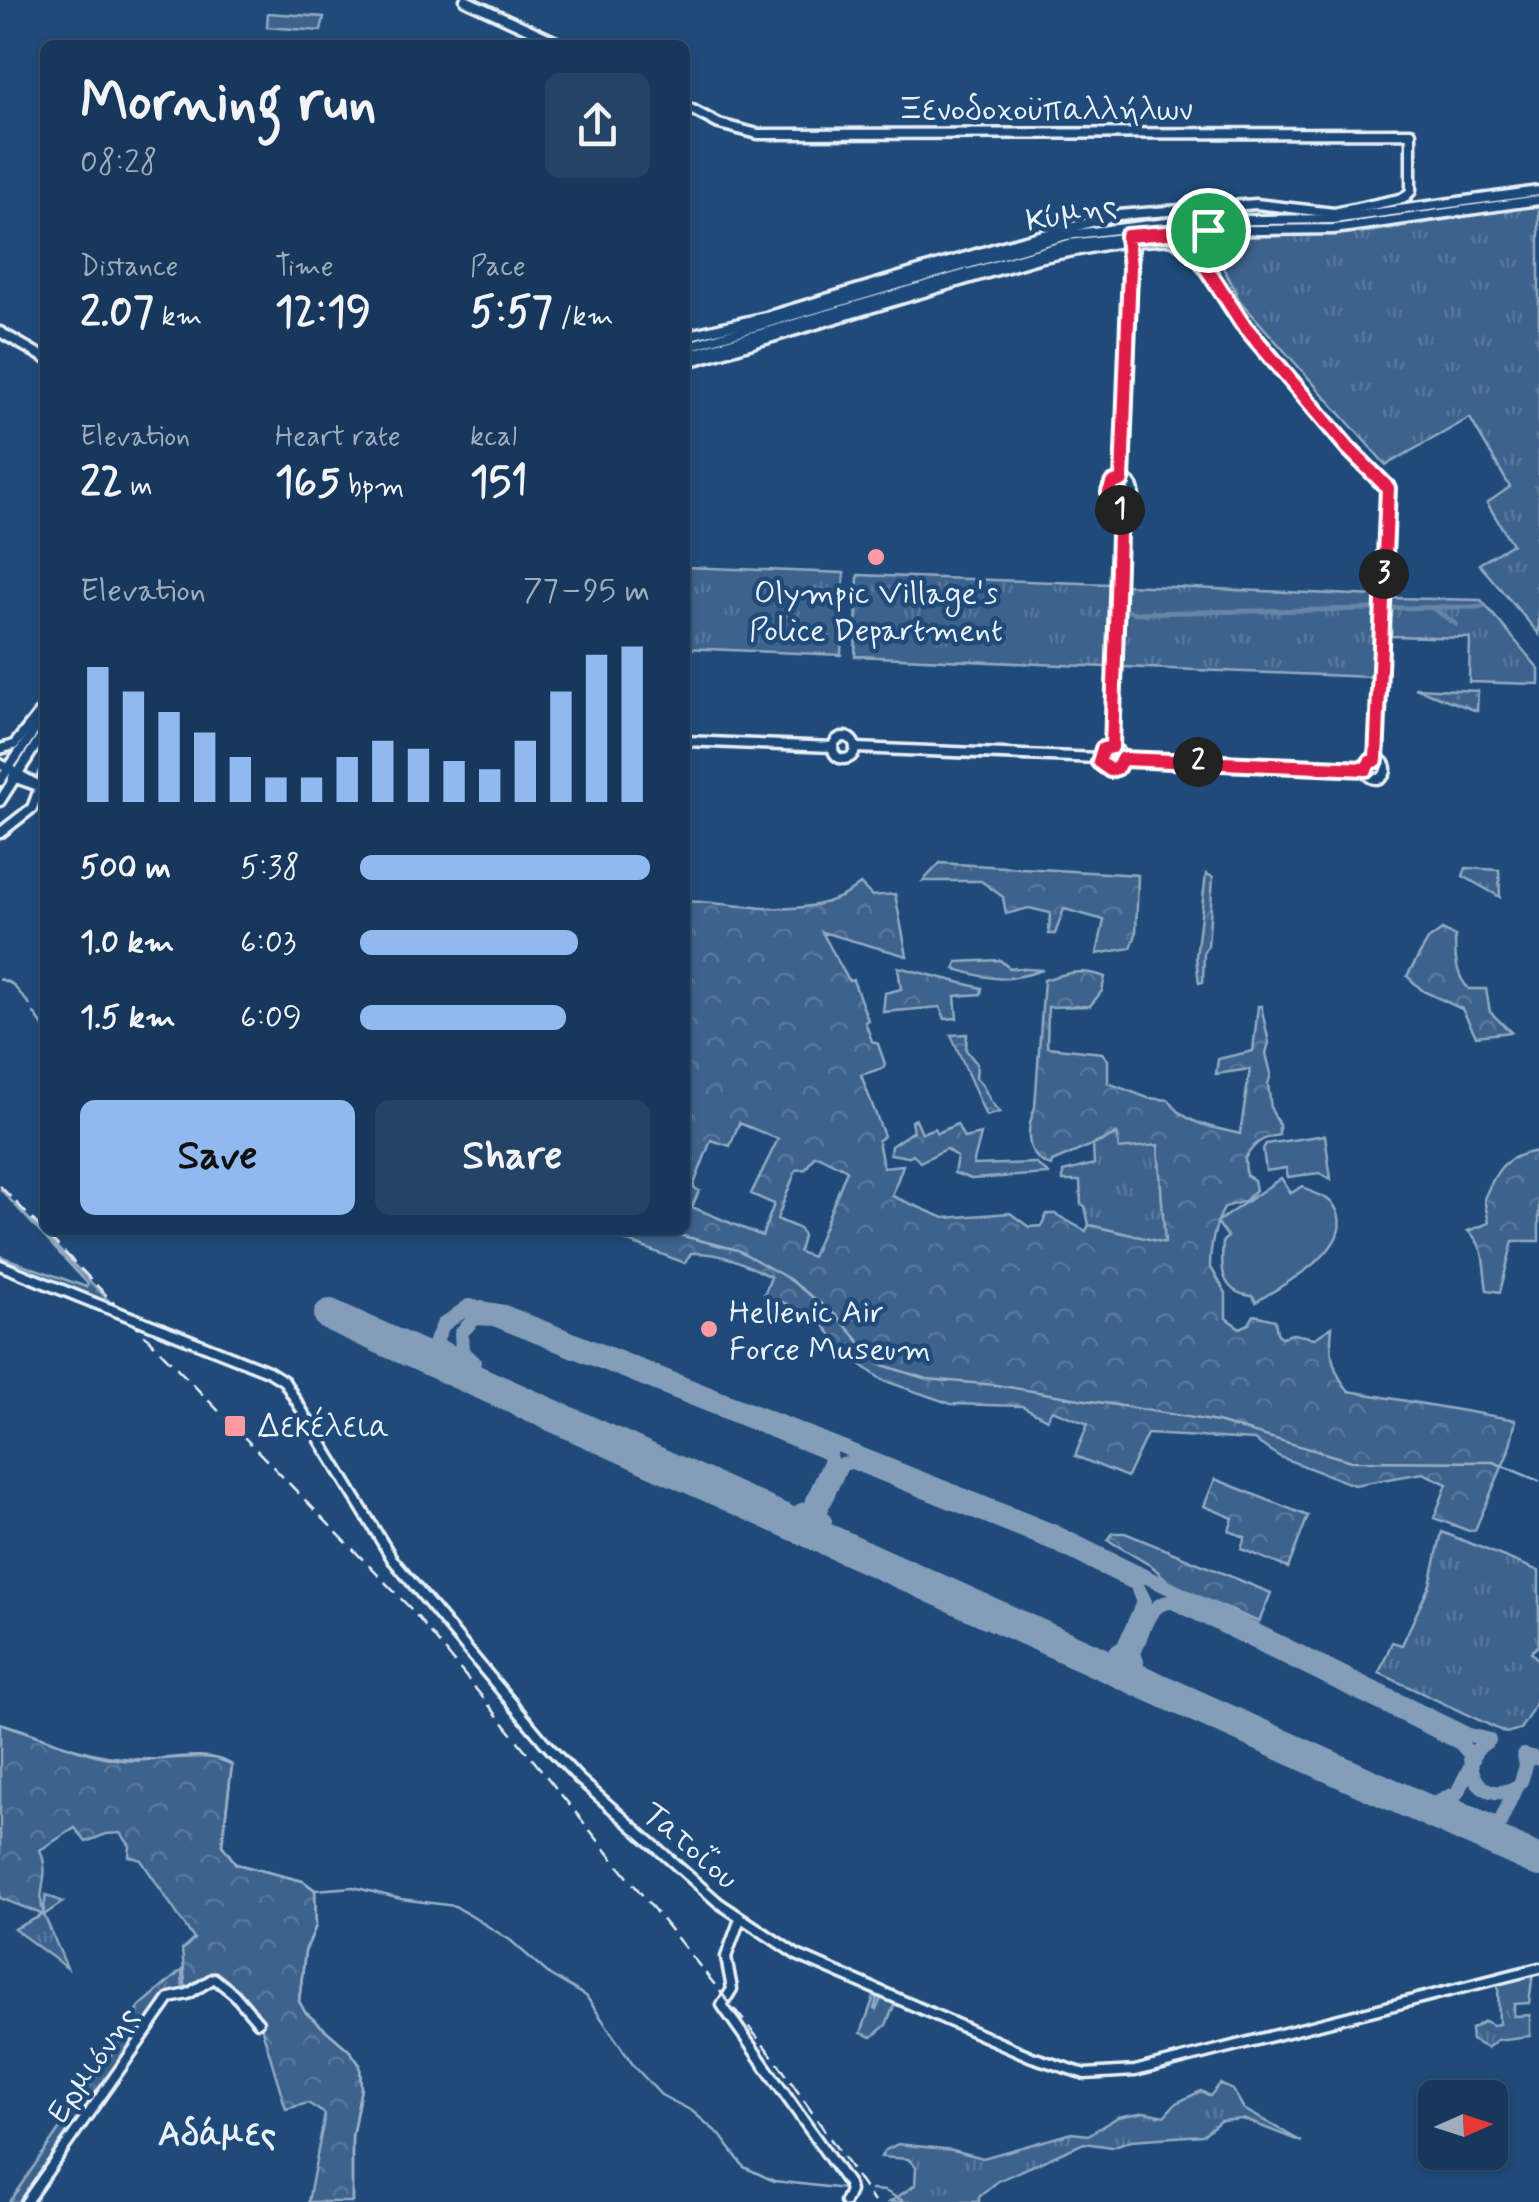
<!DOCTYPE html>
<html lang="en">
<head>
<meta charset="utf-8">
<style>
	:root { --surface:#17385c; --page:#244365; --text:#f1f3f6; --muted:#9eacbb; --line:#365272; --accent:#90b9f0 }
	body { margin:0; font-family:Mynerve,sans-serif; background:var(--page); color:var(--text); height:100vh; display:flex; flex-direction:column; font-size:38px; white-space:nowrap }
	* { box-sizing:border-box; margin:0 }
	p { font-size:32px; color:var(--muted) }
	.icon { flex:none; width:55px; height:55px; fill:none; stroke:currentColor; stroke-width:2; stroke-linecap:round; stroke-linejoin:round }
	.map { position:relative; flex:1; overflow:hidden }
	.panel { position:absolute; left:40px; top:40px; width:650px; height:1195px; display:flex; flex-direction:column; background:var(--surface); border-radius:15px; box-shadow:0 2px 8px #0004,0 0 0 2px var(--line) }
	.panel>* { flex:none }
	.needle { width:65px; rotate:87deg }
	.buttons { position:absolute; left:1418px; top:2080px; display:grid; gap:20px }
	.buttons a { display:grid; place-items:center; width:90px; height:90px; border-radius:15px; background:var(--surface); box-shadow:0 2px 8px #0004,0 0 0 2px var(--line); font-size:50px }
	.pin { position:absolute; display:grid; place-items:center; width:85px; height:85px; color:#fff; margin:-42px; border:5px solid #fff; border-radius:50%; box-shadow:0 2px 10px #0007 }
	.km { position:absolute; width:50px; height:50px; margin:-25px; border-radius:50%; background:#222; color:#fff; font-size:28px; line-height:50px; text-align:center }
	.round { display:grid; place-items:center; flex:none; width:105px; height:105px; border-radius:15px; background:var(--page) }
	.head { display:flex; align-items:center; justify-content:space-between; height:170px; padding:0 40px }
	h1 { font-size:55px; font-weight:800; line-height:75px }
	.metrics { display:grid; grid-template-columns:repeat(3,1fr); gap:15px; height:170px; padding:10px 40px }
	.metrics div { display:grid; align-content:center }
	.metrics b { font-size:42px; font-weight:800 }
	.metrics small { font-size:28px; font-weight:400 }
	.metrics p { font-size:28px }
	.chart { height:280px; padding:20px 40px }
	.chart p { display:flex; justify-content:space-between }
	.chart svg { width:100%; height:180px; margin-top:10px; stroke:var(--accent); stroke-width:6 }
	.action { display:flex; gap:20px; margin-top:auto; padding:20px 40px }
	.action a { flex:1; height:115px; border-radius:15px; background:var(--accent); color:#111; font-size:40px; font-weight:800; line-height:115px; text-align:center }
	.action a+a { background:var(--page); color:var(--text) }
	ul { padding:0 40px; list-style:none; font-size:32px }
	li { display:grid; grid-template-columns:160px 120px 1fr; align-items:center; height:75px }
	li i { height:25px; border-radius:12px; background:var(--accent) }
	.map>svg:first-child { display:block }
	.grass { fill:url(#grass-tufts); stroke:#92aac2; stroke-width:2.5 }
	.forest { fill:url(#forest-crowns); stroke:#92aac2; stroke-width:2.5; fill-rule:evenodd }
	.garden { fill:url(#garden-dots); stroke:#92aac2; stroke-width:2.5 }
	.pitch { fill:#3c628c; stroke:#92aac2; stroke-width:2.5 }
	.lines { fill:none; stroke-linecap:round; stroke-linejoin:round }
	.stream { stroke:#9ab0c7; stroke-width:2.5 }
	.canal { stroke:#6685a7; stroke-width:5 }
	.taxiway { stroke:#849eb9; stroke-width:14 }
	.runway { stroke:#849eb9; stroke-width:32 }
	.secondary-casing { stroke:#e8f1f8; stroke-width:15 }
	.secondary { stroke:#1f4a7a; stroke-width:8 }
	.rail { stroke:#e8f1f8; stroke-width:2.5; stroke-dasharray:15 8; stroke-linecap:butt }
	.secondary-bridge-casing { stroke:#e8f1f8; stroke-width:15; stroke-linecap:butt }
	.secondary-bridge { stroke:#1f4a7a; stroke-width:8 }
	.route-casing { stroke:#fff; stroke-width:20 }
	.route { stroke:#e11d48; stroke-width:12 }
	.poi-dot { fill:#ff9aa2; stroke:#1f4a7a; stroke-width:4 }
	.labels { text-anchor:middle; stroke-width:9; stroke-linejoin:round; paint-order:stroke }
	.street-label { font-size:32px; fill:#e8f1f8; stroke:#1f4a7a }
	.poi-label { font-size:32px; fill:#e8f1f8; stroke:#1f4a7a; text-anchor:start }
	.neighbourhood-label { font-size:35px; font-weight:bold; fill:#e8f1f8; stroke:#1f4a7a }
</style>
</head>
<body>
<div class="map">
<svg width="1539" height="2202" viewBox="0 0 1539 2202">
	<defs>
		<pattern id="grass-tufts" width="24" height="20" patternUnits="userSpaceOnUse" patternTransform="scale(2.5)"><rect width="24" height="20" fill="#3c628c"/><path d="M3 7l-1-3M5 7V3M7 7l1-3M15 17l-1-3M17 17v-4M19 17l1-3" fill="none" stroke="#58799d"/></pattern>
		<pattern id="forest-crowns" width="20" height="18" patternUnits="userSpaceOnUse" patternTransform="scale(2.5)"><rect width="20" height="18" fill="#3c628c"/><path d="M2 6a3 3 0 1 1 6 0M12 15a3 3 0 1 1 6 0" fill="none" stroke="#58799d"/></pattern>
		<pattern id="garden-dots" width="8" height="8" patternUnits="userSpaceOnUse" patternTransform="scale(2.5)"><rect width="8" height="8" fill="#3c628c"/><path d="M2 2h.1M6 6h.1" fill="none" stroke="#58799d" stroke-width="1.8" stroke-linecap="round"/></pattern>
	</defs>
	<rect width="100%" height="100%" fill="#1f4a7a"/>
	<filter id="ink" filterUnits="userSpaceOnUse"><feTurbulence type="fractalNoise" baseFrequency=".01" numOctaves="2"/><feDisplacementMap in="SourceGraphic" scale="20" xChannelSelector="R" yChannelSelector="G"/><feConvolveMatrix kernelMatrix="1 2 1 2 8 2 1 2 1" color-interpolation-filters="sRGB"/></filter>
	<g filter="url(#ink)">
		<g class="grass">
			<path d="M268,13L324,17L321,31L267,27Z"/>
			<path d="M1539,194V197L1334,226L1232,227V224L1334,222Z"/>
			<path d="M1539,205V634L1479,564L1512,544L1487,503L1510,487L1470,418L1386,465L1240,301L1207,236L1362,233Z"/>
			<path d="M685,567L844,573L841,655L685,648Z"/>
			<path d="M858,575L1109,584L1112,590L1109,664L1106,667L855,656Z"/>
			<path d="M1126,585L1376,596L1374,674L1371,677L1122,667Z"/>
			<path d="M1392,598L1481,600L1539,669V684L1469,682L1470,638L1391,636Z"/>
			<path d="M1466,868L1499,870L1500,897L1463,876Z"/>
			<path d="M1118,1134L1158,1145L1165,1243L1089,1225L1085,1206L1081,1204L1080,1181H1063V1172L1094,1164L1093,1145Z"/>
			<path d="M0,1189L116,1308L0,1262V1256L86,1287L88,1284Z"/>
			<path d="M1442,1532L1539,1571V1645L1531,1652L1539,1661C1539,1693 1539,1703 1520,1729L1506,1733L1379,1673L1392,1642L1402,1645L1430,1584Z"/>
			<path d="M46,1895L63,1902L44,1915L67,1968L14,1929L43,1915Z"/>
			<path d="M182,1970L183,1991L169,1994L155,2011L21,2202H9L109,2058L140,2006Z"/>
			<path d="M1533,1973L1529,2003L1514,2004V2016L1530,2015V2036L1497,2040L1487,2048L1472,2040L1471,2029L1485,2021L1493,2025L1499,2024L1498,1984Z"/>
			<path d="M875,1994L878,1996L874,2009L876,2010L881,1998L895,2003L886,2025L872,2037L861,2033Z"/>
			<path d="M1220,2084L1233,2090L1244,2109L1302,2142L1243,2119L1220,2121L1203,2135L1131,2140L1112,2147L1084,2143L998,2181L979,2197V2202H890L915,2185L916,2167L908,2159L881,2157L884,2151L898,2144L953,2150L983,2158L1072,2133L1088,2135L1118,2117L1145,2112L1164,2116L1176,2103L1201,2091L1210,2096Z"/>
		</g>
		<g class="forest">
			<path d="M940,863L1138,875L1136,934L1131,948L1097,954L1104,920L1064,909L1055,934H1049L1050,913L1029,908L1006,914L1003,897L981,881H923Z"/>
			<path d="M1206,874L1213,877L1208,946L1204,951L1203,982L1199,983L1196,957Z"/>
			<path d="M860,884L872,896L895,894L907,956L822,932L849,981L853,980L868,1020L865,1022L872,1041L878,1044L885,1064L883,1068L861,1075L884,1136L878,1140L883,1167L903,1165L892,1196L944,1218L1010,1213L1029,1227L1041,1226L1047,1214H1055L1086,1231L1089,1225L1165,1243L1158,1145L1119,1149L1117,1134L1052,1162L1051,1166C1024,1157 1026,1130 1035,1107L1044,980C1066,973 1083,968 1105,977L1102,991L1090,1006L1048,1007L1047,1047L1102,1053L1108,1060V1083L1148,1098L1169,1100C1185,1125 1213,1127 1240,1134L1250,1069L1216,1074L1218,1059L1253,1051L1258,1006H1261L1269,1043L1266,1053L1271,1074L1268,1084L1271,1109L1279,1125V1135C1261,1138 1255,1143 1245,1158L1246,1175L1254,1180L1256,1190L1245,1201L1225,1207C1215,1222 1210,1248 1210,1266L1226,1293V1318L1240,1328L1249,1324L1254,1315L1275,1320L1277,1333L1281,1337L1293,1334L1315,1338L1332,1327C1329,1351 1332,1372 1349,1391L1516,1420L1508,1453L1475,1530L1469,1531L1434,1518L1447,1484L1423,1473L1354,1485L1280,1457L1254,1440L1147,1434L1127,1477L1075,1456L1088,1424L1052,1410L1047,1419L1022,1406L951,1404L882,1380L848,1355L821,1322L803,1310L764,1295L771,1277C744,1263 722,1252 691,1253L685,1263L608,1234L571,1230H685V901C740,903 814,924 860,884ZM739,1123L778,1139L751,1194L774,1204L762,1236L692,1207L699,1191L693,1187L711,1140L730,1146ZM814,1156H819L847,1170L812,1257L799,1252L803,1236L800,1229L777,1219L796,1170L806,1169Z"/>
			<path d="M1442,930L1455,936C1455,955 1455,975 1469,989H1486L1490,1012L1511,1032L1476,1036L1462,1009L1423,991L1407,976L1428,940Z"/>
			<path d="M1000,960L1009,968L1043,970C1003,983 994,980 955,969L957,962Z"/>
			<path d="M898,967L982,988L981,994L955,996L957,1018L945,1019L940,1007L883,1012L885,993L901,989Z"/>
			<path d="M967,1034L966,1050L977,1064L976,1078C987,1086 986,1101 1000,1112L986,1116L951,1035Z"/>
			<path d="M916,1119L922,1133L934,1128L937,1133L957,1124L964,1138L981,1134L973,1165L1035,1163L1049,1174L971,1179L954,1173L957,1157L946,1149L920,1162L913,1154L908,1157L890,1154L891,1146L913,1131L911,1121Z"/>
			<path d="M1539,1151V1241H1513L1500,1292L1487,1290C1483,1269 1487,1246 1468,1231L1489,1223L1484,1199C1497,1168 1505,1155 1539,1151Z"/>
			<path d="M1215,1479L1308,1516L1288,1568L1241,1549L1245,1537L1229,1531L1233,1518L1204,1506Z"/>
			<path d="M1113,1533H1125L1271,1593L1259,1622L1174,1587L1153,1567L1108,1540Z"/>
			<path d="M0,1723C59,1743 97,1762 162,1759C184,1758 213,1753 232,1765L222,1845L236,1864L303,1881L315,1890L316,1926L305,1952L299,2001L305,2012L350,2051L360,2065L361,2088L352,2137V2202H308L325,2114L308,2103L286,2109L259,2019L217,1976L186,1993L182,1950L194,1939L141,1860L129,1856L130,1846L121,1833L106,1834L86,1842L75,1828L40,1850C52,1878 35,1890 44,1915L0,1898Z"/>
		</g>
		<path class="garden" d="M1415,688L1478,691L1477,711Z"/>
		<g class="pitch">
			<path d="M1325,1135L1331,1179L1319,1173L1288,1177L1286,1168L1266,1171L1263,1149L1266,1144Z"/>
			<path d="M1281,1178L1291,1193L1303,1186C1312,1196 1327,1194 1335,1207C1359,1248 1283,1284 1256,1302L1252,1296C1219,1293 1221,1265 1223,1241L1228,1237L1217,1222Z"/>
		</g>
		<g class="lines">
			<g class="stream">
				<path d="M0,979L12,984L30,1005"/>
				<path d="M34,1013L45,1029"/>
				<path d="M659,1230L738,1250L789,1279L838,1317L879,1364L927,1379L996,1385L1217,1422L1351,1461L1493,1462L1539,1481"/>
				<path d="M0,1723C41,1734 79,1755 122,1760C156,1764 202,1746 232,1765L222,1845L236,1864L303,1881L315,1890L316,1926L305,1952L299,2001L305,2012L350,2051L360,2065L361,2088L352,2137V2202"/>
				<path d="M315,1890L353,1887L401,1899L455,1906L510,1940L550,1975L586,1996L634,2066L661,2095L692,2111L720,2135L744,2167L774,2181L845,2189"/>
				<path d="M871,2190L885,2191L905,2202"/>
			</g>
			<g class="canal">
				<path d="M1393,608L1482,607"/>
				<path d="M1434,609L1456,624"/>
				<path d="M1127,610L1135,613L1372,609"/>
			</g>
			<g class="taxiway">
				<path d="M469,1306L504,1312L1053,1531L1469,1735L1489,1740L1476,1750L1471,1765L1469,1753L1460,1743L1173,1602C1148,1600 1143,1633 1134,1653L1137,1662L1116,1652L1124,1646L1144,1600L1136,1584L1050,1542L852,1462L842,1464L822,1506L821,1516L825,1521L801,1510L809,1508L831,1460L830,1454L494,1319L475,1318L461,1333L462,1351L474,1362L434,1344L443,1325Z"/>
				<path d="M1471,1765C1475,1789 1494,1799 1516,1787L1499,1825L1442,1799L1457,1793Z"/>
				<path d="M1521,1781L1526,1766L1524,1755L1539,1759"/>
			</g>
			<path class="runway" d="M330,1315L1539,1861"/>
			<defs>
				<g id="secondary">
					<path d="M465,0L563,45"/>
					<path d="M685,106L719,124L758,134L1411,133V191L1404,198L1334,213L1256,204L1118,215L1003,246L766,317L685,336"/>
					<path d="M1197,256L1194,242L1206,231"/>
					<path d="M0,332L45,358"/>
					<path d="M685,347L1067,235L1184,221L1333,219L1539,191"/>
					<path d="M685,356L1069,244L1185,231L1334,229L1539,200"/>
					<path d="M685,363L1038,258L1115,243L1172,239L1197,256L1242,323L1348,448L1389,488L1377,760"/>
					<path d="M1122,480L1134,240"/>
					<circle cx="1121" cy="493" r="13"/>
					<circle cx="844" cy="748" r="11"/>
					<path d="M685,741L833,747"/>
					<circle cx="1110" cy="758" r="11"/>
					<path d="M1112,747L1120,505"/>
					<path d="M856,748L1099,758"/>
					<path d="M0,749L14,745L45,706"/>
					<path d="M1122,759L1366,769"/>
					<circle cx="1376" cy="769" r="10"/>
					<path d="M0,764L41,787"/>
					<path d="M13,777L41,787"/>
					<path d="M0,781L45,715"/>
					<path d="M0,801L45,731"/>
					<path d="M0,833L32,808L45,773"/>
					<path d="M0,1265L92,1302"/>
					<path d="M162,1329L268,1371L284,1381L393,1560L544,1742L578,1778L719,1903L797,1955L1032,2057L1085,2074L1135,2071L1539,1968"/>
					<path d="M740,1919L726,1957L732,1989L722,2005L848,2184L850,2191L845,2202"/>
					<path d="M26,2202L170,1998L188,1994L214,1978L234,1994L258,2022"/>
				</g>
			</defs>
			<use href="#secondary" class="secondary-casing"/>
			<use href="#secondary" class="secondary"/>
			<path class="rail" d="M0,1186L412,1610L778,2063L874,2202"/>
			<defs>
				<path id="secondary-bridge" d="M92,1302L162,1329"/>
			</defs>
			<use href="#secondary-bridge" class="secondary-bridge-casing"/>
			<use href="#secondary-bridge" class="secondary-bridge"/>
		</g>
	</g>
	<g class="lines" filter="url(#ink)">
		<defs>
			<path id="route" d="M1208,230L1196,239L1194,249L1242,323L1348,448L1388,488L1376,760L1370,762L1366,769L1122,759L1117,768L1110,770L1099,762L1103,749L1112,747L1120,505L1111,500L1109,492L1112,484L1122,480L1130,268L1127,236Z"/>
		</defs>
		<use href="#route" class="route-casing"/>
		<use href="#route" class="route"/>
	</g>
	<g class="poi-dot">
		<circle cx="876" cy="557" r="10"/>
		<circle cx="709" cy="1329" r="10"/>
		<rect x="223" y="1414" width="24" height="24" rx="5"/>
	</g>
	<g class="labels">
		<g class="street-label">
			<text x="1045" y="120">Ξενοδοχοϋπαλλήλων</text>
			<text transform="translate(1071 212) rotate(-11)" y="11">Κύμης</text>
			<text transform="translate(691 1845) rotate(41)" y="11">Τατοΐου</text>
			<text transform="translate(92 2064) rotate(-55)" y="11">Ερμιόνης</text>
		</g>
		<g class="poi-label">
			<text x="876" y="603" text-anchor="middle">Olympic Village's<tspan x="876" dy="37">Police Department</tspan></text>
			<text x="729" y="1322">Hellenic Air<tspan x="729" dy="37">Force Museum</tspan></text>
			<text x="258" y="1437">Δεκέλεια</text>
		</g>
		<g class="neighbourhood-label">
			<text x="217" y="2145">Αδάμες</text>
		</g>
	</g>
</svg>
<div class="buttons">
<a><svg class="needle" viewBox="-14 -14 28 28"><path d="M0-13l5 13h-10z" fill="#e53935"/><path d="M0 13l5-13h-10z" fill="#9eacbb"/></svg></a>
</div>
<div class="pin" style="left:1208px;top:230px;background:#1e9e55"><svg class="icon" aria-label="arrive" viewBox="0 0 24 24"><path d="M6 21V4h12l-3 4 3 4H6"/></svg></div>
<b class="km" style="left:1120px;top:510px">1</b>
<b class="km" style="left:1198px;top:762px">2</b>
<b class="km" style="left:1384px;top:574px">3</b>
<section class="panel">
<div class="head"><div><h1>Morning run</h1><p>08:28</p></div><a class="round"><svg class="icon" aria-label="share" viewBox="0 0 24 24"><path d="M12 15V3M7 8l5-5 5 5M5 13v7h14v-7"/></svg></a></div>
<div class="metrics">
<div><p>Distance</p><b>2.07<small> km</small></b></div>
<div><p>Time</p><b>12:19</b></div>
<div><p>Pace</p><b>5:57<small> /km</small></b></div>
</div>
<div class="metrics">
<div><p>Elevation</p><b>22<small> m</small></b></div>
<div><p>Heart rate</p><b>165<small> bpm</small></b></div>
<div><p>kcal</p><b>151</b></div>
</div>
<div class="chart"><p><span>Elevation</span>77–95 m</p>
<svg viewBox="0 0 160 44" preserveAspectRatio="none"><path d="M5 44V11M15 44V17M25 44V22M35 44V27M45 44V33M55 44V38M65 44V38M75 44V33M85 44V29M95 44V31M105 44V34M115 44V36M125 44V29M135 44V17M145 44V8M155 44V6"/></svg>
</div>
<ul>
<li><b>500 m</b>5:38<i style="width:100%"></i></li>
<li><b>1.0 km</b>6:03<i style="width:75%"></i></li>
<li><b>1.5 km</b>6:09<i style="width:71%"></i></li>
</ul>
<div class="action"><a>Save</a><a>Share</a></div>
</section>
</div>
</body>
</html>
